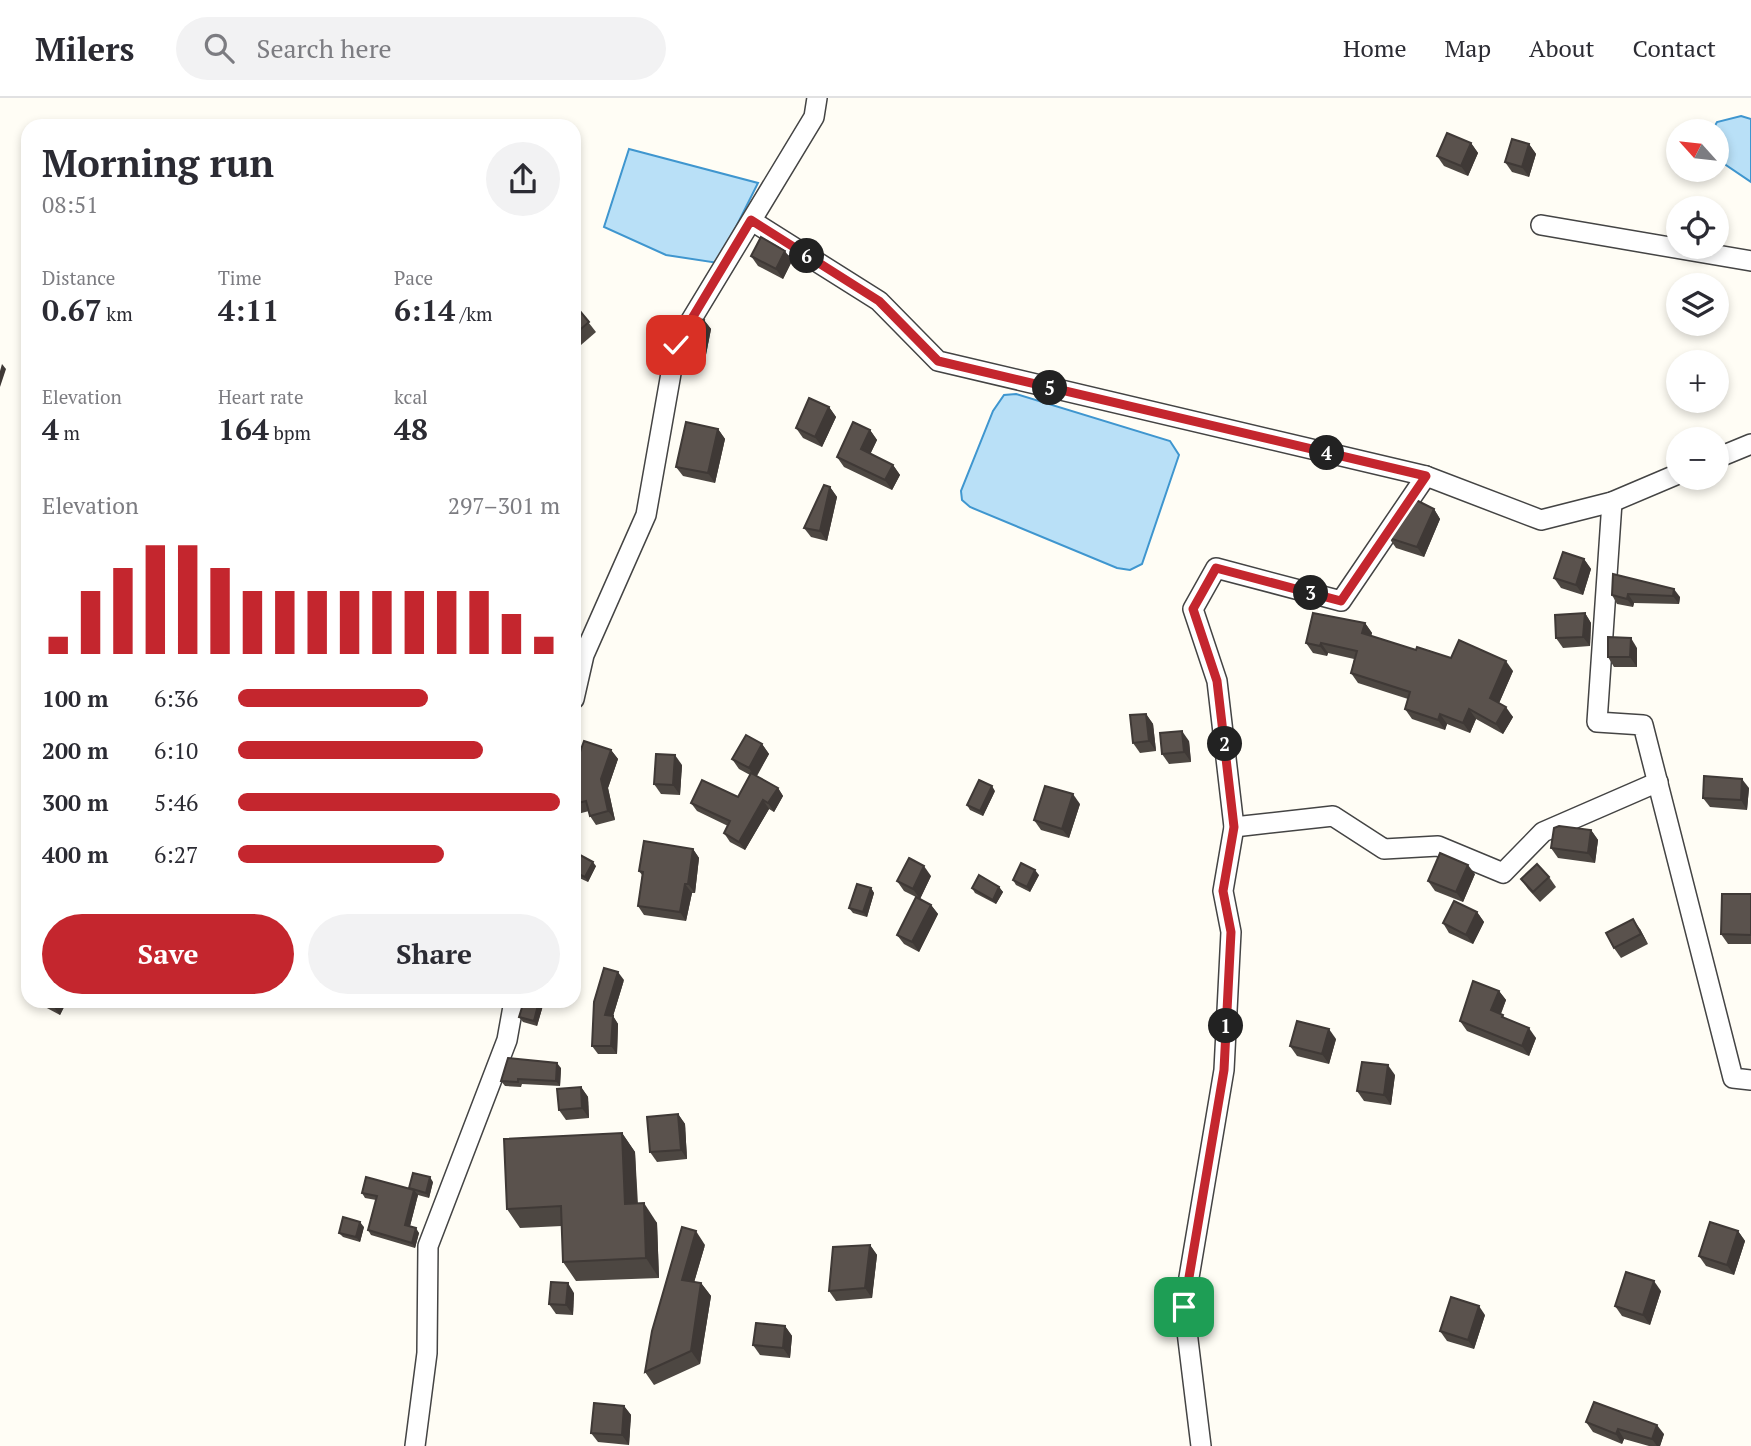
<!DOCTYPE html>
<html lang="en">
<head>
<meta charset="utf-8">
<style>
	:root { --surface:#fff; --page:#f2f2f3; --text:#2b2b33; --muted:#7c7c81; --line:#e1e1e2; --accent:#c4262e }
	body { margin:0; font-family:"PT Serif",serif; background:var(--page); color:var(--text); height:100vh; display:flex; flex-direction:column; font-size:26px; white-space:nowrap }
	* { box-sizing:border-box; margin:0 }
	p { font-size:23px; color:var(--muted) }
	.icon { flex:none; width:38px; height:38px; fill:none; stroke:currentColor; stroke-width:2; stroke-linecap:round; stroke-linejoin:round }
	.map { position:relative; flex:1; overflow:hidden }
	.panel { position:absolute; left:21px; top:21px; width:560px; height:889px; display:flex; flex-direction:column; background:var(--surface); border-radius:21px; box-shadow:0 4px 10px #0003 }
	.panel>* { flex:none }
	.needle { width:46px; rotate:297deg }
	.fabs { position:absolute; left:1666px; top:21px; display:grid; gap:14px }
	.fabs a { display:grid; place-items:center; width:63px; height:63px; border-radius:50%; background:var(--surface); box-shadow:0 4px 10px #0003; font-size:35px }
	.pin { position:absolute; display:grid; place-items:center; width:60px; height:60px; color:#fff; margin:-30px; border-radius:14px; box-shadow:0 4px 10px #0006 }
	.km { position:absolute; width:35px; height:35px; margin:-18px; border-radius:50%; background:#222; color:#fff; font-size:19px; line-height:35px; text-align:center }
	.round { display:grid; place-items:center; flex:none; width:74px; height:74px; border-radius:37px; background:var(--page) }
	.summary { display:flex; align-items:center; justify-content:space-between; height:119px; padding:0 21px }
	h1 { font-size:38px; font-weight:800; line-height:52px }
	.stats { display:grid; grid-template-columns:repeat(3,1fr); gap:10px; height:119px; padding:7px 21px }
	.stats div { display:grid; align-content:center }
	.stats b { font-size:30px; font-weight:800 }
	.stats small { font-size:19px; font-weight:400 }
	.stats p { font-size:19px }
	.chart { height:196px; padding:14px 21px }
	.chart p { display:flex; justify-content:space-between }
	.chart svg { width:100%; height:126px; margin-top:7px; stroke:var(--accent); stroke-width:6 }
	.button { display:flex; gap:14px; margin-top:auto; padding:14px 21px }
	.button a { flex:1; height:80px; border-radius:42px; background:var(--accent); color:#fff; font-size:28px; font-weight:800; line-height:80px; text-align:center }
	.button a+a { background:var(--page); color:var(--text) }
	ul { padding:0 21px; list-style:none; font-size:23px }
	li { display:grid; grid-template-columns:112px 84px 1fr; align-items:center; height:52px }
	li i { height:18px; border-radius:9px; background:var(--accent) }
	header { display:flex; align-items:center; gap:42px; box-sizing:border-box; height:98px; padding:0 35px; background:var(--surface); border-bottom:2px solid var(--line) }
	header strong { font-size:33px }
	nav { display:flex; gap:38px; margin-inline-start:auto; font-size:24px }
	.search { width:490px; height:63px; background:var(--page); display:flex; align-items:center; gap:18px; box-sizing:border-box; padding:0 24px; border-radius:38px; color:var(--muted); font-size:26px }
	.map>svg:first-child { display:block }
	.water { fill:#b9e0f7; stroke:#3f96cf; stroke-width:2 }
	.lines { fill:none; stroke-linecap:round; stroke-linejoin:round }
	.minor-casing { stroke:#444; stroke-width:22 }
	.minor { stroke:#fff; stroke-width:19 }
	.wall { fill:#4d4742 }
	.shaded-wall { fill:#3f3936 }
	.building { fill:#5a524d; stroke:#3f3936; stroke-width:2 }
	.route-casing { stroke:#fff; stroke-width:14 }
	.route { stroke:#c4262e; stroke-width:9 }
</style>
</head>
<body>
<header>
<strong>Milers</strong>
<div class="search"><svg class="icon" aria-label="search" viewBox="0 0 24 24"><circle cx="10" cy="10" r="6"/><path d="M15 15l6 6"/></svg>Search here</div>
<nav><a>Home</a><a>Map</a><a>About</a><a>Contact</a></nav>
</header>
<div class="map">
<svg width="1751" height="1348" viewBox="0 0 1751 1348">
	<rect width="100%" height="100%" fill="#fffdf5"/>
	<g class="water">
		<path d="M1741,18L1751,21V84L1717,61V33H1712L1717,24Z"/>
		<path d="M629,51L758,85L718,165L666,157L604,129Z"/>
		<path d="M1016,296L1170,343L1179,357L1142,466L1130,472L1117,470L970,409L962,402L961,393L993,313L1004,297Z"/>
	</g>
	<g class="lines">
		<defs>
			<g id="minor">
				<path d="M752,123L879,203L938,263L1426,378L1541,422L1612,404L1678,376"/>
				<path d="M1541,127L1751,163"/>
				<path d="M1717,360L1751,346"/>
				<path d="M1612,404L1597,624L1643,627L1733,980L1751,982"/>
				<path d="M574,601L584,557L646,417L676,247L814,19L817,0"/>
				<path d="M1234,729L1333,718L1384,751L1438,748L1503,775L1543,734L1658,684"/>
				<path d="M415,1348L427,1255L428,1148L507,942L514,903"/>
				<path d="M1201,1348L1184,1209L1224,972L1231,834L1223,793L1234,729L1217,583L1193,511L1216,470L1341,503L1426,378"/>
			</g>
		</defs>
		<use href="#minor" class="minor-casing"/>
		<use href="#minor" class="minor"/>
	</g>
	<g class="wall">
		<path d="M1471,45L1478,55L1468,78L1444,68L1437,58Z"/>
		<path d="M1529,46L1536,56L1529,79L1512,74L1505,64Z"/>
		<path d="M751,158L792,163L783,181L758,168Z"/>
		<path d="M574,206L596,234L581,247L574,239Z"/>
		<path d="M704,222L711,231L704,267L689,263L682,254Z"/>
		<path d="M829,309L836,319L822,349L803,340L796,330Z"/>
		<path d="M718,331L725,341L715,385L683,378L676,369Z"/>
		<path d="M870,332L877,342L870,356L893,367L900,377L892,392L844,369L837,359Z"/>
		<path d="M830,389L837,399L827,443L811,439L804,430Z"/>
		<path d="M1434,411L1440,421L1424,459L1396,450L1389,440Z"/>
		<path d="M1584,461L1591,471L1583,497L1561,490L1554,480Z"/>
		<path d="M1613,476L1680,499L1679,506L1634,505L1633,509L1617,506L1612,497Z"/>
		<path d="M1585,515L1591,525L1590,548L1563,550L1556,540Z"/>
		<path d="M1365,525L1372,535L1371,538L1416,552L1513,573L1499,605L1513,619L1503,636L1476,621L1470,635L1447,626L1445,632L1412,621L1405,611L1408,601L1358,585L1351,575L1354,561L1328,555L1327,558L1313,555L1306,545Z"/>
		<path d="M1637,550V569H1614L1608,559Z"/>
		<path d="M1146,616L1153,626L1156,653L1140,655L1133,645Z"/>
		<path d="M1189,643L1191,664L1169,666L1162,656Z"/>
		<path d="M762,646L769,656L757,678L778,690L783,698L774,714L769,711L745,752L730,744L724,735L728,728L697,713L691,705L738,699L750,677L739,671L732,661Z"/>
		<path d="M611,652L618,661L608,690L615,722L596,727L590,718L589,713L574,717V671Z"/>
		<path d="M682,667L680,697L661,696L654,686Z"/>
		<path d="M1749,690L1747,712L1710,709L1703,700Z"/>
		<path d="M995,693L983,718L970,712L967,707Z"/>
		<path d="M1080,706L1069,740L1041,732L1034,722Z"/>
		<path d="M1591,732L1598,742L1595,765L1558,760L1551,750Z"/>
		<path d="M693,751L699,760L695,795H692L686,823L644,817L638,808L642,777L639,773Z"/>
		<path d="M574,768H596L588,784L575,778L574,776Z"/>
		<path d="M1475,776L1463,804L1435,793L1428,783Z"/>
		<path d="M1039,777L1030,794L1016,787L1013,782Z"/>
		<path d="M931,778L920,801L931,807L938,816L919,854L904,846L897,837L916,799L904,793L897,783Z"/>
		<path d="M1549,779L1556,789L1540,804L1528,791L1521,781Z"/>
		<path d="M999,789L1003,794L996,806L975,795L972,790Z"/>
		<path d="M871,790L874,795L867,819L853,815L849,810Z"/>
		<path d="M1751,796V846H1728L1721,836Z"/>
		<path d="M1477,814L1484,824L1473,846L1449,835L1443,825Z"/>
		<path d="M1640,831L1648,846L1621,860L1614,850Z"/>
		<path d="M624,882L613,918L618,926L617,956H598L592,948Z"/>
		<path d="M1499,893L1506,902L1501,916L1506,921L1536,940L1529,958L1467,933L1460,923Z"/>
		<path d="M40,903H67L60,917L45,909Z"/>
		<path d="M544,904L537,928L523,924L519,919Z"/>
		<path d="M1336,941L1329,966L1297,958L1290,948Z"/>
		<path d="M561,970L560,988L522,986L521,989L505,988L501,983Z"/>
		<path d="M1395,977L1391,1007L1364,1003L1357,993Z"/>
		<path d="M581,989L588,999L589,1020L566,1022L559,1012Z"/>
		<path d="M678,1016L685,1026L687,1061L657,1064L650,1054Z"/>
		<path d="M622,1035L635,1054L638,1106L657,1125L659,1180L576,1183L563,1164L562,1128L520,1130L507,1111Z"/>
		<path d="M433,1084L429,1100L418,1097L410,1128L419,1135L415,1150L371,1137L368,1132L376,1102L365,1100L362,1095L409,1090Z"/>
		<path d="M364,1129L360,1144L343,1139L339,1135Z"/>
		<path d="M1738,1133L1745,1143L1734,1177L1706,1168L1699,1158Z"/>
		<path d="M705,1147L694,1184L701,1185L711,1198L700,1266L654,1287L645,1274Z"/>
		<path d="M870,1147L877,1157L872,1200L836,1203L829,1193Z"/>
		<path d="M1661,1193L1650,1227L1622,1218L1615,1208Z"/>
		<path d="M574,1195L573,1217L556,1216L549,1206Z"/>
		<path d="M1485,1217L1474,1251L1447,1243L1440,1233Z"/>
		<path d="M785,1228L792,1238L790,1260L760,1257L753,1247Z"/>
		<path d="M624,1308L631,1317L629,1347L598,1344L591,1335Z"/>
		<path d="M1586,1324L1664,1336L1660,1348H1649L1624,1341L1622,1346L1593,1334Z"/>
	</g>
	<g class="shaded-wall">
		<path d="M1471,45L1478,55L1468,78L1461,68Z"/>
		<path d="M1529,46L1536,56L1529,79L1522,69Z"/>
		<path d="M785,153L792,163L783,181L776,171Z"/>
		<path d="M704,222L711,231L704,267L697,257Z"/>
		<path d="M2,266L6,271L0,289V273Z"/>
		<path d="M829,309L836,319L822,349L815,339Z"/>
		<path d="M718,331L725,341L715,385L708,375Z"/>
		<path d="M870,332L877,342L868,361L861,351Z"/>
		<path d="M893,367L900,377L892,392L885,382Z"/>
		<path d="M830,389L837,399L827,443L820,433Z"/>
		<path d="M1434,411L1440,421L1424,459L1417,449Z"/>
		<path d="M1584,461L1591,471L1583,497L1576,487Z"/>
		<path d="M1674,491L1680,499L1679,506L1673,498Z"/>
		<path d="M1628,496L1634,505L1633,509L1627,501Z"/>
		<path d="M1585,515L1591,525L1590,548L1583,539Z"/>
		<path d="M1365,525L1372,535L1369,545L1362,535Z"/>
		<path d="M1631,540L1637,550V569L1630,559Z"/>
		<path d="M1321,545L1328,555L1327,558L1320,548Z"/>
		<path d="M1506,563L1513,573L1497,610L1490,600Z"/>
		<path d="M1506,609L1513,619L1503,636L1496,626Z"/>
		<path d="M1469,611L1476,621L1470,635L1463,625Z"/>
		<path d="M1146,616L1153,626L1156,653L1149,643Z"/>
		<path d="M1440,616L1447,626L1445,632L1438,622Z"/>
		<path d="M1182,633L1189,643L1191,664L1184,654Z"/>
		<path d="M762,646L769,656L755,680L749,670Z"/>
		<path d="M611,652L618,661L608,690L615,722L608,713L601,681Z"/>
		<path d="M675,657L682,667L680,697L673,687Z"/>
		<path d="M1742,681L1749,690L1747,712L1741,702Z"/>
		<path d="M992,688L995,693L983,718L980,713Z"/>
		<path d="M778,690L783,698L774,714L768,705Z"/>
		<path d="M1073,696L1080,706L1069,740L1062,731Z"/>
		<path d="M763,702L769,711L745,752L739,744Z"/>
		<path d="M1591,732L1598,742L1595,765L1588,755Z"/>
		<path d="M693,751L699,760L695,795L688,786Z"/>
		<path d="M593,764L596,768L588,784L585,779Z"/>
		<path d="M1468,767L1475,776L1463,804L1456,794Z"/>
		<path d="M924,768L931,778L920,801L913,791Z"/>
		<path d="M1035,772L1039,777L1030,794L1027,789Z"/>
		<path d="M685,786L692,795L686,823L680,814Z"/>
		<path d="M999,789L1003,794L996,806L993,802Z"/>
		<path d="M871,790L874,795L867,819L863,814Z"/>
		<path d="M931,807L938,816L919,854L912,844Z"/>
		<path d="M1477,814L1484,824L1473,846L1466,837Z"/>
		<path d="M1633,821L1640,831L1648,846L1641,836Z"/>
		<path d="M618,874L624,882L613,918L618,926L617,956L611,948L605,917Z"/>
		<path d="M1499,893L1506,902L1498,922L1491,912Z"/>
		<path d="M55,903H67L60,917L53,908Z"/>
		<path d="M539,903L544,904L537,928L534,923Z"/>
		<path d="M1529,930L1536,940L1529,958L1522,948Z"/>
		<path d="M1329,931L1336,941L1329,966L1322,956Z"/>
		<path d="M557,965L561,970L560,988L556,983Z"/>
		<path d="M1388,967L1395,977L1391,1007L1384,997Z"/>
		<path d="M581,989L588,999L589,1020L582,1010Z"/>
		<path d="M678,1016L685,1026L687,1061L681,1052Z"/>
		<path d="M622,1035L635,1054L638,1126L625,1106Z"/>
		<path d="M430,1079L433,1084L429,1100L426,1095Z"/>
		<path d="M414,1092L418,1097L409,1132L405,1127Z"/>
		<path d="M644,1105L657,1125L659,1180L646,1160Z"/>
		<path d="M360,1124L364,1129L360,1144L356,1139Z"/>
		<path d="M416,1130L419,1135L415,1150L412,1145Z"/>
		<path d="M696,1133L705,1147L691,1195L682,1182Z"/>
		<path d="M1738,1133L1745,1143L1734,1177L1727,1167Z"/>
		<path d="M870,1147L877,1157L872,1200L865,1190Z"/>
		<path d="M1654,1183L1661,1193L1650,1227L1643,1217Z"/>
		<path d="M568,1185L574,1195L573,1217L566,1207Z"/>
		<path d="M701,1185L711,1198L700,1266L691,1253Z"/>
		<path d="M1479,1208L1485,1217L1474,1251L1468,1242Z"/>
		<path d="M785,1228L792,1238L790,1260L783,1250Z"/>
		<path d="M624,1308L631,1317L629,1347L622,1337Z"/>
		<path d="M1657,1327L1664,1336L1660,1348H1657L1652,1341Z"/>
		<path d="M1618,1331L1624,1341L1622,1346L1616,1336Z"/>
	</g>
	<g class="building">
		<path d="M1447,35L1471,45L1461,68L1437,58Z"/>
		<path d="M1512,41L1529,46L1522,69L1505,64Z"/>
		<path d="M761,139L785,153L776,171L751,158Z"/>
		<path d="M574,206L589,224L574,237Z"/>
		<path d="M694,220L704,222L697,257L682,254L687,231Z"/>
		<path d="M809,300L829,309L815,339L796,330Z"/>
		<path d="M686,324L718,331L708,375L676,369Z"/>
		<path d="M853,324L870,332L861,351L893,367L885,382L837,359Z"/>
		<path d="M824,387L830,389L820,433L804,430Z"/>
		<path d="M1412,400L1434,411L1417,449L1389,440Z"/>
		<path d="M1563,454L1584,461L1576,487L1554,480Z"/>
		<path d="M1613,476L1674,491L1673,498L1628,496L1627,501L1612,497Z"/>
		<path d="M1313,515L1365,525L1362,535L1416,552L1417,549L1451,560L1459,542L1506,563L1490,600L1506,609L1496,626L1469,611L1463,625L1440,616L1438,622L1405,611L1410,594L1351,575L1357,553L1321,545L1320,548L1306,545Z"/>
		<path d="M1585,515L1583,539L1556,540L1555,517Z"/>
		<path d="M1608,539L1631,540L1630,559H1608Z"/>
		<path d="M1146,616L1149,643L1133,645L1130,617Z"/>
		<path d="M1182,633L1184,654L1162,656L1160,635Z"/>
		<path d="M746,637L762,646L749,670L732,661Z"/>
		<path d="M584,643L611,652L601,681L608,713L590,718L586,703L574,706V671Z"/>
		<path d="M656,656L675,657L673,687L654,686Z"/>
		<path d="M751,675L778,690L768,705L763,702L739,744L724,735L730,723L691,705L702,682L738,699Z"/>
		<path d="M1704,678L1742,681L1741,702L1703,700Z"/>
		<path d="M979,682L992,688L980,713L967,707Z"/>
		<path d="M1045,688L1073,696L1062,731L1034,722Z"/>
		<path d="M1559,728L1591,732L1588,755L1551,750L1554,730Z"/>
		<path d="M644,743L693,751L688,786H685L680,814L638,808L643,774L639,773Z"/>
		<path d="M1440,755L1468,767L1456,794L1428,783Z"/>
		<path d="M580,757L593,764L585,779L574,774V768Z"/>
		<path d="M909,760L924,768L913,791L897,783Z"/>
		<path d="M1021,765L1035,772L1027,789L1013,782Z"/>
		<path d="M1537,766L1549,779L1533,794L1521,781Z"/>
		<path d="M979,777L999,789L993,802L972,790Z"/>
		<path d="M857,786L871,790L863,814L849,810Z"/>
		<path d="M1722,796H1751V837L1721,836Z"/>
		<path d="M916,799L931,807L912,844L897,837Z"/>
		<path d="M1454,803L1477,814L1466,837L1443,825Z"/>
		<path d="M1633,821L1641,836L1614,850L1606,835Z"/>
		<path d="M604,870L618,874L605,917L613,918L611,948H592L594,904Z"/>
		<path d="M1473,883L1499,893L1491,912L1503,917L1502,919L1529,930L1522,948L1460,923Z"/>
		<path d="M44,903H55L53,908Z"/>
		<path d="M524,903H539L534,923L519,919Z"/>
		<path d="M1297,923L1329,931L1322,956L1290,948Z"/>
		<path d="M508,960L557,965L556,983L518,981V984L501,983Z"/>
		<path d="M1362,964L1388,967L1384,997L1357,993Z"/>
		<path d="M581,989L582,1010L559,1012L557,991Z"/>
		<path d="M678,1016L681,1052L650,1054L647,1019Z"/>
		<path d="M622,1035L625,1106L644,1105L646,1160L563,1164L561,1108L507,1111L504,1041Z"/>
		<path d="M413,1075L430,1079L426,1095L409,1090Z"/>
		<path d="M366,1079L414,1092L405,1127L416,1130L412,1145L368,1132L377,1098L362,1095Z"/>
		<path d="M343,1119L360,1124L356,1139L339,1135Z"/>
		<path d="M1710,1124L1738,1133L1727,1167L1699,1158Z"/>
		<path d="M682,1129L696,1133L682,1182L701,1185L691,1253L645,1274L652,1233Z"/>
		<path d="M870,1147L865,1190L829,1193L833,1149Z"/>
		<path d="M1626,1174L1654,1183L1643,1217L1615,1208Z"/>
		<path d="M551,1184L568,1185L566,1207L549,1206Z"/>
		<path d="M1451,1199L1479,1208L1468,1242L1440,1233Z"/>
		<path d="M756,1225L785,1228L783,1250L753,1247Z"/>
		<path d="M1594,1304L1657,1327L1652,1341L1618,1331L1616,1336L1586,1324Z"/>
		<path d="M594,1305L624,1308L622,1337L591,1335Z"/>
	</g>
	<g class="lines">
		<defs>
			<path id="route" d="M676,247L751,122L879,203L938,263L1426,378L1341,503L1216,470L1193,511L1217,583L1234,729L1223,793L1231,834L1224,972L1184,1209"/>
		</defs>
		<use href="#route" class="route-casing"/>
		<use href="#route" class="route"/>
	</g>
</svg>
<div class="fabs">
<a><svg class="needle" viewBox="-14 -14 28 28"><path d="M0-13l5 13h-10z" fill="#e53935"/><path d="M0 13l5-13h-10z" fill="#7c7c81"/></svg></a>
<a><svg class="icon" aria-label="locate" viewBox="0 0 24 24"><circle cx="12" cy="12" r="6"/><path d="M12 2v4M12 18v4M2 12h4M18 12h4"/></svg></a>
<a><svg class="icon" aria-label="layers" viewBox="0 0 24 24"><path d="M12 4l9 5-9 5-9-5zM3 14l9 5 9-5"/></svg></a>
<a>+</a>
<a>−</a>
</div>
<div class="pin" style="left:1184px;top:1209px;background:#1e9e55"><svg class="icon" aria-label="arrive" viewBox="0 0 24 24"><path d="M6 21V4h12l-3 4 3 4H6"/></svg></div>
<div class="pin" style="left:676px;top:247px;background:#d93025"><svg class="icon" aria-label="check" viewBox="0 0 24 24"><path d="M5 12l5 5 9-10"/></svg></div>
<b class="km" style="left:1226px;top:928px">1</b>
<b class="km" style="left:1225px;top:646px">2</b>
<b class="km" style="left:1311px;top:495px">3</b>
<b class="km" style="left:1327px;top:355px">4</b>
<b class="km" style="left:1050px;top:290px">5</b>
<b class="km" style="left:807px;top:158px">6</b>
<section class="panel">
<div class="summary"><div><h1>Morning run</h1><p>08:51</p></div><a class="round"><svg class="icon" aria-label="share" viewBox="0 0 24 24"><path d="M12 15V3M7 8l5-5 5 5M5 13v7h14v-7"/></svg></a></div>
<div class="stats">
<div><p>Distance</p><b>0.67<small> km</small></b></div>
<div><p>Time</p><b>4:11</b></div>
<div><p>Pace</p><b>6:14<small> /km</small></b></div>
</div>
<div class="stats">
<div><p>Elevation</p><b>4<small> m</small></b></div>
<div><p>Heart rate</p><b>164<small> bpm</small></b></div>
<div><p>kcal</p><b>48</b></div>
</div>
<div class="chart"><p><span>Elevation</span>297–301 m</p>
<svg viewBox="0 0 160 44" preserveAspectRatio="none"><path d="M5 44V38M15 44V22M25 44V14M35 44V6M45 44V6M55 44V14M65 44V22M75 44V22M85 44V22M95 44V22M105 44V22M115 44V22M125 44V22M135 44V22M145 44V30M155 44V38"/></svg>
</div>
<ul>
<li><b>100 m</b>6:36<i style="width:59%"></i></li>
<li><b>200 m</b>6:10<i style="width:76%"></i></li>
<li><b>300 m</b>5:46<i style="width:100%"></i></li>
<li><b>400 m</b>6:27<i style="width:64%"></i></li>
</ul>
<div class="button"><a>Save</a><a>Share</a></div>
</section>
</div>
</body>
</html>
